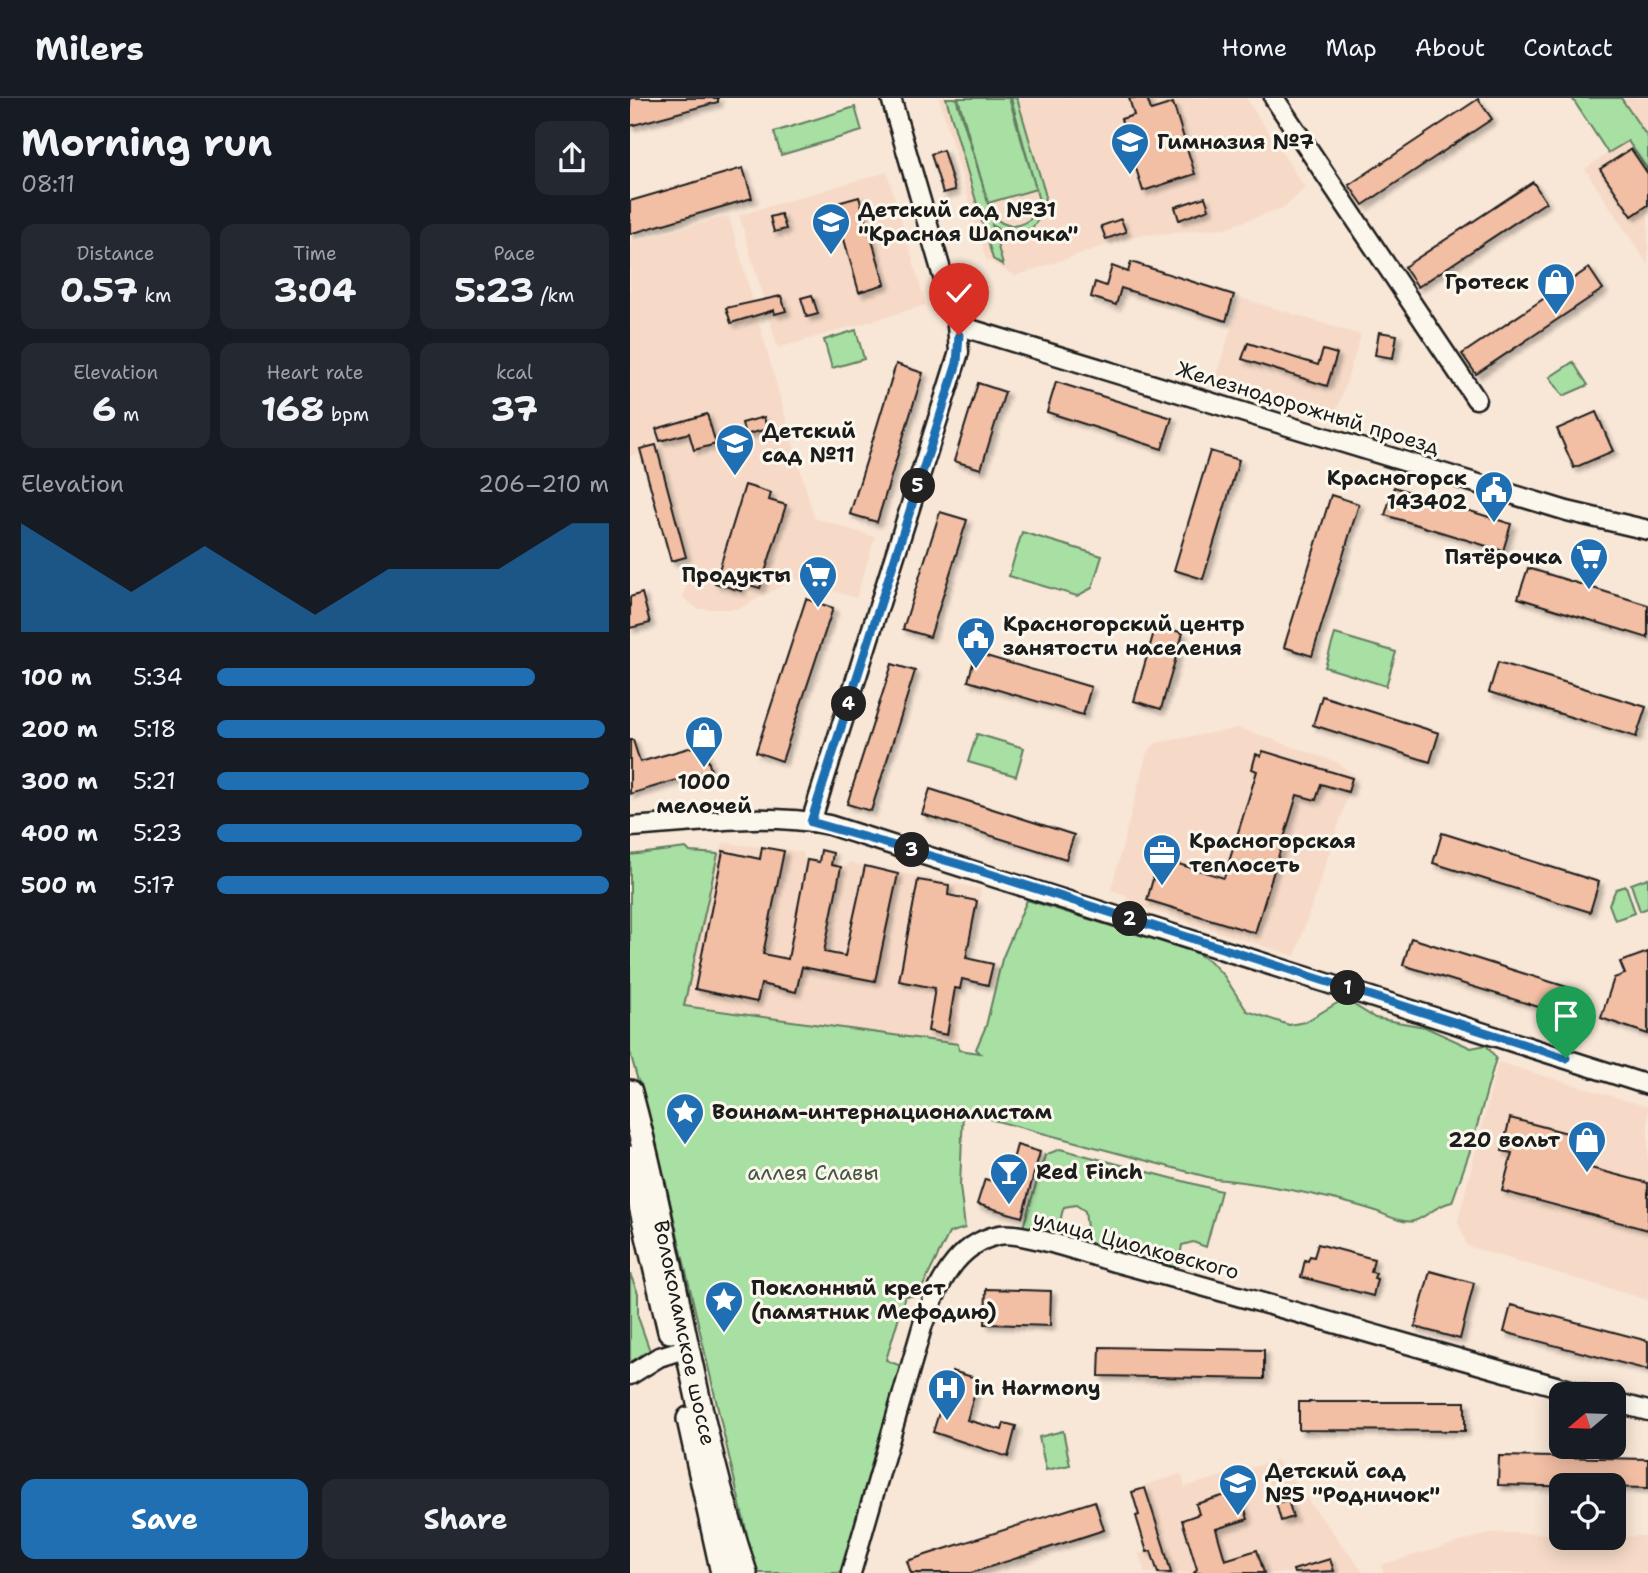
<!DOCTYPE html>
<html lang="en">
<head>
<meta charset="utf-8">
<style>
	:root { --surface:#171b24; --page:#242831; --text:#f1f3f6; --muted:#9ea1a6; --line:#363941; --accent:#1f6fb2 }
	body { margin:0; font-family:"Shantell Sans",sans-serif; background:var(--page); color:var(--text); height:100vh; display:flex; flex-direction:column; font-size:26px; white-space:nowrap }
	* { box-sizing:border-box; margin:0 }
	p { font-size:23px; color:var(--muted) }
	.icon { flex:none; width:38px; height:38px; fill:none; stroke:currentColor; stroke-width:2; stroke-linecap:round; stroke-linejoin:round }
	.map { position:relative; flex:1; overflow:hidden }
	.drawer { display:flex; flex-direction:column; background:var(--surface); width:630px }
	.drawer>* { flex:none }
	.needle { width:46px; rotate:251deg }
	.buttons { position:absolute; left:919px; top:1284px; display:grid; gap:14px }
	.buttons a { display:grid; place-items:center; width:77px; height:77px; border-radius:14px; background:var(--surface); box-shadow:0 4px 18px #0003; font-size:35px }
	.pin { position:absolute; display:grid; place-items:center; width:60px; height:60px; color:#fff; margin:-72px -30px; border-radius:50% 50% 50% 0; rotate:-45deg; box-shadow:0 0 7px #0007 }
	.pin .icon { rotate:45deg }
	.km { position:absolute; width:35px; height:35px; margin:-18px; border-radius:50%; background:#222; color:#fff; font-size:19px; line-height:35px; text-align:center }
	.round { display:grid; place-items:center; flex:none; width:74px; height:74px; border-radius:14px; background:var(--page) }
	.headline { display:flex; align-items:center; justify-content:space-between; height:119px; padding:0 21px }
	h1 { font-size:38px; font-weight:700; line-height:52px }
	.stats { display:grid; grid-template-columns:repeat(3,1fr); gap:10px; height:119px; padding:7px 21px }
	.stats div { display:grid; align-content:center; border-radius:14px; background:var(--page); text-align:center }
	.stats b { font-size:35px; font-weight:700 }
	.stats small { font-size:19px; font-weight:400 }
	.stats p { font-size:19px }
	.chart { height:196px; padding:14px 21px }
	.chart p { display:flex; justify-content:space-between }
	.chart svg { width:100%; height:126px; margin-top:7px; fill:var(--accent); opacity:.7 }
	.button { display:flex; gap:14px; margin-top:auto; padding:14px 21px }
	.button a { flex:1; height:80px; border-radius:14px; background:var(--accent); color:#fff; font-size:28px; font-weight:700; line-height:80px; text-align:center }
	.button a+a { background:var(--page); color:var(--text) }
	ul { padding:0 21px; list-style:none; font-size:23px }
	li { display:grid; grid-template-columns:112px 84px 1fr; align-items:center; height:52px }
	li i { height:18px; border-radius:9px; background:var(--accent) }
	header { display:flex; align-items:center; gap:42px; box-sizing:border-box; height:98px; padding:0 35px; background:var(--surface); border-bottom:2px solid var(--line) }
	header strong { font-size:33px }
	nav { display:flex; gap:38px; margin-inline-start:auto; font-size:24px }
	main { display:flex; flex:1; min-height:0 }
	.map>svg:first-child { display:block }
	.built { fill:#f6dac7 }
	.green { fill:#a8dfa3; stroke:#627e60; stroke-width:2 }
	.building { fill:#f2bea4; stroke:#1c1c1c; stroke-width:2; filter:url(#shadow) }
	.lines { fill:none; stroke-linecap:round; stroke-linejoin:round }
	.minor-casing { stroke:#1c1c1c; stroke-width:23 }
	.major-casing { stroke:#1c1c1c; stroke-width:28 }
	.minor { stroke:#fbf7ec; stroke-width:18 }
	.major { stroke:#fbf7ec; stroke-width:23 }
	.route-casing { stroke:#fff; stroke-width:14 }
	.route { stroke:#1f6fb2; stroke-width:9 }
	.labels { text-anchor:middle; stroke-width:6; stroke-linejoin:round; paint-order:stroke }
	.poi-label { font-size:21px; font-weight:bold; fill:#1c1c1c; stroke:#fbf7ec; text-anchor:start }
	.street-label { font-size:21px; fill:#1c1c1c; stroke:#fbf7ec }
	.park-label { font-size:21px; fill:#465644; stroke:#fbf7ec }
</style>
</head>
<body>
<header>
<strong>Milers</strong>
<nav><a>Home</a><a>Map</a><a>About</a><a>Contact</a></nav>
</header>
<main>
<section class="drawer">
<div class="headline"><div><h1>Morning run</h1><p>08:11</p></div><a class="round"><svg class="icon" aria-label="share" viewBox="0 0 24 24"><path d="M12 15V3M7 8l5-5 5 5M5 13v7h14v-7"/></svg></a></div>
<div class="stats">
<div><p>Distance</p><b>0.57<small> km</small></b></div>
<div><p>Time</p><b>3:04</b></div>
<div><p>Pace</p><b>5:23<small> /km</small></b></div>
</div>
<div class="stats">
<div><p>Elevation</p><b>6<small> m</small></b></div>
<div><p>Heart rate</p><b>168<small> bpm</small></b></div>
<div><p>kcal</p><b>37</b></div>
</div>
<div class="chart"><p><span>Elevation</span>206–210 m</p>
<svg viewBox="0 0 160 44" preserveAspectRatio="none"><path d="M0 44V6L10 14L20 22L30 30L40 22L50 14L60 22L70 30L80 38L90 30L100 22L110 22L120 22L130 22L140 14L150 6L160 6V44z"/></svg>
</div>
<ul>
<li><b>100 m</b>5:34<i style="width:81%"></i></li>
<li><b>200 m</b>5:18<i style="width:99%"></i></li>
<li><b>300 m</b>5:21<i style="width:95%"></i></li>
<li><b>400 m</b>5:23<i style="width:93%"></i></li>
<li><b>500 m</b>5:17<i style="width:100%"></i></li>
</ul>
<div class="button"><a>Save</a><a>Share</a></div>
</section>
<div class="map">
<svg width="1018" height="1475" viewBox="0 0 1018 1475">
	<defs>
		<filter id="shadow"><feDropShadow dx="4" dy="4" stdDeviation="2" flood-color="#0004"/></filter>
	</defs>
	<rect width="100%" height="100%" fill="#f8e6d6"/>
	<filter id="ink" filterUnits="userSpaceOnUse"><feTurbulence type="fractalNoise" baseFrequency=".0143" numOctaves="2"/><feDisplacementMap in="SourceGraphic" scale="14" xChannelSelector="R" yChannelSelector="G"/><feConvolveMatrix kernelMatrix="1 2 1 2 8 2 1 2 1" color-interpolation-filters="sRGB"/></filter>
	<g filter="url(#ink)">
		<g class="built">
			<path d="M309,0H616L675,90L655,109L595,130L503,138L385,178L356,161Z"/>
			<path d="M991,0H1018V40Z"/>
			<path d="M998,42L1018,72V167L955,71Z"/>
			<path d="M257,74L296,207L148,250L109,117Z"/>
			<path d="M99,118L184,420L245,439L226,500L165,481L108,511H68L53,500L61,470L28,346L18,349L21,359L10,362L9,356L0,358V145Z"/>
			<path d="M611,200L731,237L705,319L585,281Z"/>
			<path d="M609,630L706,664L725,677L665,858L502,806L495,797L481,792L517,654L526,645Z"/>
			<path d="M94,745L154,751L174,755V760L217,769L218,764L351,791L331,891L328,946L54,908L88,756Z"/>
			<path d="M868,964L1018,1009V1202L837,1148L828,1123Z"/>
			<path d="M647,1362L734,1475H515L509,1456L534,1448L515,1387L551,1376L555,1389Z"/>
			<path d="M861,1435L931,1436V1440L1018,1438V1475H754L751,1467Z"/>
		</g>
		<g class="green">
			<path d="M316,0H326L362,117C375,131 390,131 404,118L409,103L381,0H387L415,95L414,114L402,130L393,134H373L362,127L373,167L363,161Z"/>
			<path d="M328,0H379L406,91L358,105Z"/>
			<path d="M942,0H991L1018,40V72L998,43L978,55Z"/>
			<path d="M225,9L232,33L151,57L144,34Z"/>
			<path d="M226,232L234,261L202,270L194,242Z"/>
			<path d="M943,264L958,287L933,298L920,279Z"/>
			<path d="M392,434L472,458L462,490L447,498L379,478Z"/>
			<path d="M705,536L766,554L756,588L695,569Z"/>
			<path d="M347,636L394,650L386,678L338,664Z"/>
			<path d="M56,750L60,754L88,756L54,908L328,946L329,952L350,955L346,951L356,928L372,861L397,802L562,853L580,863L594,878L617,913L659,927L675,924L709,904L724,907L745,920L795,929L841,950L856,947L866,960L840,1053L822,1104C804,1108 797,1119 784,1123C772,1126 754,1116 743,1112C698,1098 632,1085 585,1081L333,1014L330,1088L335,1130L319,1135L291,1192L285,1198H275L256,1262L271,1268L213,1475H126L33,1074L0,954V757Z"/>
			<path d="M1018,780V810L1010,813L1001,786Z"/>
			<path d="M996,788L1005,815L985,822L979,806L986,791Z"/>
			<path d="M430,1051L591,1093L576,1149L563,1144L552,1147L548,1170L459,1147L455,1113L446,1107L434,1109C429,1120 432,1129 426,1140L393,1129L415,1057Z"/>
			<path d="M0,1176L8,1195V1219L20,1253L15,1259L0,1266Z"/>
			<path d="M433,1333L440,1367L416,1372L409,1339Z"/>
		</g>
		<g class="building">
			<path d="M0,0H88V4L0,28Z"/>
			<path d="M499,0H517L521,12L543,5L565,76L513,93L491,21L504,17Z"/>
			<path d="M848,1L862,21L733,107L719,87Z"/>
			<path d="M1001,51L1018,76V107L1002,118L970,71Z"/>
			<path d="M313,52L325,92L313,95L301,56Z"/>
			<path d="M113,70L122,100L0,136V103Z"/>
			<path d="M903,84L916,104L788,189L774,169Z"/>
			<path d="M229,99L255,186L229,194L204,106Z"/>
			<path d="M575,99L579,111L549,122L545,109Z"/>
			<path d="M151,116L156,131L144,134L140,119Z"/>
			<path d="M491,121L496,134L476,141L471,128Z"/>
			<path d="M501,164L604,197L596,223L491,190L486,207L461,199L465,184L476,188L482,168L498,174Z"/>
			<path d="M959,170L973,191L846,276L832,256Z"/>
			<path d="M182,197L188,216L177,219L171,200Z"/>
			<path d="M151,198L156,213L145,216L144,212L101,225L96,210Z"/>
			<path d="M749,234L767,237L763,260L745,257Z"/>
			<path d="M618,245L688,267L693,252L707,256L697,288L612,261Z"/>
			<path d="M266,266L293,275L247,424L220,416Z"/>
			<path d="M426,284L542,320L532,351L417,314Z"/>
			<path d="M348,285L375,294L351,371L324,363Z"/>
			<path d="M966,314L983,353L944,370L927,331Z"/>
			<path d="M77,316L86,346L64,352L59,335L30,343L26,331Z"/>
			<path d="M134,319L137,331L115,337L112,325Z"/>
			<path d="M26,347L56,459L41,463L10,351Z"/>
			<path d="M580,353L609,362L573,481L544,472Z"/>
			<path d="M115,387L141,395L139,402L156,407L130,490L113,485L111,493L85,485Z"/>
			<path d="M764,389L881,426L873,453L755,417Z"/>
			<path d="M701,397L729,406L682,558L654,549Z"/>
			<path d="M310,414L337,422L300,539L273,531Z"/>
			<path d="M898,470L1018,507V540L888,500Z"/>
			<path d="M12,495L20,525L0,530V499Z"/>
			<path d="M176,501L203,510L152,663L126,654Z"/>
			<path d="M526,527L553,535L531,611L504,603Z"/>
			<path d="M346,555L461,589L453,617L338,583Z"/>
			<path d="M868,564L1016,609L1006,639L859,594Z"/>
			<path d="M262,566L285,573L241,713L217,706Z"/>
			<path d="M692,598L809,635L800,664L683,627Z"/>
			<path d="M0,642H3L10,664L73,646L81,672L0,696Z"/>
			<path d="M633,653L722,680L718,694L691,686L686,702L667,697L625,835L517,802L529,760L594,780L627,673L622,671L626,656L631,658Z"/>
			<path d="M300,691L444,737L436,761L292,716Z"/>
			<path d="M812,735L969,784L960,814L803,765Z"/>
			<path d="M132,749L154,753L133,856L158,861L177,762L189,764L191,752L203,755L201,767L211,769L194,854L215,858L235,768L268,776L245,883L172,869L166,894L131,886L127,904L65,891L93,753L130,761Z"/>
			<path d="M288,782L319,787L318,797L347,803L336,860L363,866L358,887L332,881L330,891L325,890L317,937L298,933L305,890L269,883Z"/>
			<path d="M781,840L940,890L931,916L773,867Z"/>
			<path d="M1018,854V936L971,920L984,880L995,876L990,864Z"/>
			<path d="M880,1020L960,1041L953,1068L1018,1085V1132L872,1093L882,1055L872,1053Z"/>
			<path d="M387,1047L410,1054L392,1119L347,1106L355,1081L376,1087Z"/>
			<path d="M688,1146L744,1161L741,1174L746,1175L744,1180L747,1181L743,1198L671,1179L675,1162L678,1163L680,1158L684,1159Z"/>
			<path d="M800,1173L844,1185L830,1241L785,1229Z"/>
			<path d="M356,1191L421,1193L420,1228L355,1226Z"/>
			<path d="M881,1207L1018,1243V1272L874,1234Z"/>
			<path d="M470,1249L634,1252V1281L469,1278Z"/>
			<path d="M322,1273L349,1281L337,1322L372,1332L374,1325L386,1328L378,1359L303,1334Z"/>
			<path d="M669,1304H835V1333L669,1332Z"/>
			<path d="M869,1358L1018,1361V1390L868,1387Z"/>
			<path d="M515,1390L534,1449L541,1475H528L521,1453L517,1454L506,1418L509,1417L502,1394Z"/>
			<path d="M609,1393L618,1421L586,1431L595,1462L627,1452L634,1475H564L567,1471L552,1422L569,1416L566,1406Z"/>
			<path d="M658,1402L663,1419L651,1423L646,1405Z"/>
			<path d="M465,1403L474,1432L341,1475H281L277,1463Z"/>
			<path d="M700,1461L704,1473L664,1475L663,1472Z"/>
		</g>
		<g class="lines">
			<defs>
				<g id="minor">
					<path d="M644,0L846,301"/>
					<path d="M327,227L937,413L1018,432"/>
					<path d="M181,724L329,254L327,227L261,0"/>
					<path d="M0,729C65,725 135,714 199,727L1018,987"/>
					<path d="M0,1277L29,1259L45,1254"/>
					<path d="M984,1304L1018,1313"/>
					<path d="M221,1475L293,1226C308,1188 325,1146 369,1137C392,1132 465,1159 492,1166C648,1208 803,1254 958,1297"/>
				</g>
				<g id="major">
					<path id="s1" d="M0,994C43,1153 63,1319 115,1475"/>
					<path d="M0,1060L40,1233"/>
					<path d="M59,1321L93,1475"/>
				</g>
			</defs>
			<use href="#minor" class="minor-casing"/>
			<use href="#major" class="major-casing"/>
			<use href="#minor" class="minor"/>
			<use href="#major" class="major"/>
		</g>
	</g>
	<g class="lines" filter="url(#ink)">
		<defs>
			<path id="route" d="M329,237L327,265L181,724L332,767L936,960"/>
		</defs>
		<use href="#route" class="route-casing"/>
		<use href="#route" class="route"/>
	</g>
	<defs>
		<symbol id="school-pin" viewBox="-11 -11 22 30"><path d="M0 17L-7.5 6A9.5 9.5 0 1 1 7.5 6Z" fill="#1f6fb2" stroke="#fbf7ec"/><path d="M0-5L7-2L0 1L-7-2ZM-4 1L0 2.5L4 1V4Q0 6-4 4Z" fill="#fff"/></symbol>
		<symbol id="shop-pin" viewBox="-11 -11 22 30"><path d="M0 17L-7.5 6A9.5 9.5 0 1 1 7.5 6Z" fill="#1f6fb2" stroke="#fbf7ec"/><path d="M-5-2.5h2.3a2.7 3.5 0 0 1 5.4 0H5L5.5 6h-11ZM-1.5-2.5h3a1.5 2.3 0 0 0-3 0Z" fill="#fff"/></symbol>
		<symbol id="civic-pin" viewBox="-11 -11 22 30"><path d="M0 17L-7.5 6A9.5 9.5 0 1 1 7.5 6Z" fill="#1f6fb2" stroke="#fbf7ec"/><path d="M-.6-6.5H3V-4.5H.6V-3L4-1V1h2V6H-6V1h2V-1L-.6-3ZM-1.2 2.5V6h2.4V2.5Z" fill="#fff"/></symbol>
		<symbol id="supermarket-pin" viewBox="-11 -11 22 30"><path d="M0 17L-7.5 6A9.5 9.5 0 1 1 7.5 6Z" fill="#1f6fb2" stroke="#fbf7ec"/><path d="M-6-5.5h2.5l.6 2H6L4.5 2H-2.5L-4.4-4H-6ZM-1.5 3.2a1.3 1.3 0 1 0 .1 0ZM3 3.2a1.3 1.3 0 1 0 .1 0Z" fill="#fff"/></symbol>
		<symbol id="office-pin" viewBox="-11 -11 22 30"><path d="M0 17L-7.5 6A9.5 9.5 0 1 1 7.5 6Z" fill="#1f6fb2" stroke="#fbf7ec"/><path d="M-6-3h4V-5.5h4V-3h4V5H-6ZM-1-4.5V-3h2v-1.5ZM-6 0V1H6V0Z" fill="#fff"/></symbol>
		<symbol id="sight-pin" viewBox="-11 -11 22 30"><path d="M0 17L-7.5 6A9.5 9.5 0 1 1 7.5 6Z" fill="#1f6fb2" stroke="#fbf7ec"/><path d="M0-6L1.8-2.2L6-1.7L2.9 1.2L3.7 5.4L0 3.3L-3.7 5.4L-2.9 1.2L-6-1.7L-1.8-2.2Z" fill="#fff"/></symbol>
		<symbol id="bar-pin" viewBox="-11 -11 22 30"><path d="M0 17L-7.5 6A9.5 9.5 0 1 1 7.5 6Z" fill="#1f6fb2" stroke="#fbf7ec"/><path d="M-6-5H6L.8 .8V4.5H3.5V6h-7V4.5H-.8V.8Z" fill="#fff"/></symbol>
		<symbol id="hospital-pin" viewBox="-11 -11 22 30"><path d="M0 17L-7.5 6A9.5 9.5 0 1 1 7.5 6Z" fill="#1f6fb2" stroke="#fbf7ec"/><path d="M-5-5h3v3.5h4V-5h3V5h-3V1.5h-4V5h-3Z" fill="#fff"/></symbol>
	</defs>
	<g fill-rule="evenodd">
		<use href="#school-pin" x="478" y="22" width="44" height="60"/>
		<use href="#school-pin" x="179" y="102" width="44" height="60"/>
		<use href="#shop-pin" x="904" y="162" width="44" height="60"/>
		<use href="#school-pin" x="83" y="323" width="44" height="60"/>
		<use href="#civic-pin" x="842" y="370" width="44" height="60"/>
		<use href="#supermarket-pin" x="937" y="437" width="44" height="60"/>
		<use href="#supermarket-pin" x="166" y="455" width="44" height="60"/>
		<use href="#civic-pin" x="324" y="516" width="44" height="60"/>
		<use href="#shop-pin" x="52" y="615" width="44" height="60"/>
		<use href="#office-pin" x="510" y="733" width="44" height="60"/>
		<use href="#sight-pin" x="33" y="992" width="44" height="60"/>
		<use href="#shop-pin" x="935" y="1020" width="44" height="60"/>
		<use href="#bar-pin" x="357" y="1052" width="44" height="60"/>
		<use href="#sight-pin" x="72" y="1180" width="44" height="60"/>
		<use href="#hospital-pin" x="295" y="1268" width="44" height="60"/>
		<use href="#school-pin" x="586" y="1363" width="44" height="60"/>
	</g>
	<g class="labels">
		<g class="poi-label">
			<text x="527" y="51">Гимназия №7</text>
			<text x="228" y="119">Детский сад №31<tspan x="228" dy="24">"Красная Шапочка"</tspan></text>
			<text x="899" y="191" text-anchor="end">Гротеск</text>
			<text x="132" y="340">Детский<tspan x="132" dy="24">сад №11</tspan></text>
			<text x="837" y="387" text-anchor="end">Красногорск<tspan x="837" dy="24">143402</tspan></text>
			<text x="932" y="466" text-anchor="end">Пятёрочка</text>
			<text x="161" y="484" text-anchor="end">Продукты</text>
			<text x="373" y="533">Красногорский центр<tspan x="373" dy="24">занятости населения</tspan></text>
			<text x="74" y="691" text-anchor="middle">1000<tspan x="74" dy="24">мелочей</tspan></text>
			<text x="559" y="750">Красногорская<tspan x="559" dy="24">теплосеть</tspan></text>
			<text x="82" y="1021">Воинам-интернационалистам</text>
			<text x="930" y="1049" text-anchor="end">220 вольт</text>
			<text x="406" y="1081">Red Finch</text>
			<text x="121" y="1197">Поклонный крест<tspan x="121" dy="24">(памятник Мефодию)</tspan></text>
			<text x="344" y="1297">in Harmony</text>
			<text x="635" y="1380">Детский сад<tspan x="635" dy="24">№5 "Родничок"</tspan></text>
		</g>
		<g class="street-label">
			<text transform="translate(678 310) rotate(17)" y="7">Железнодорожный проезд</text>
			<text transform="translate(506 1147) rotate(15)" y="7">улица Циолковского</text>
			<text dy="7" stroke="none"><textPath href="#s1" startOffset="247">Волоколамское шоссе</textPath></text>
		</g>
		<g class="park-label">
			<text x="183" y="1082">аллея Славы</text>
		</g>
	</g>
</svg>
<div class="buttons">
<a><svg class="needle" viewBox="-14 -14 28 28"><path d="M0-13l5 13h-10z" fill="#e53935"/><path d="M0 13l5-13h-10z" fill="#9ea1a6"/></svg></a>
<a><svg class="icon" aria-label="locate" viewBox="0 0 24 24"><circle cx="12" cy="12" r="6"/><path d="M12 2v4M12 18v4M2 12h4M18 12h4"/></svg></a>
</div>
<div class="pin" style="left:936px;top:960px;background:#1e9e55"><svg class="icon" aria-label="arrive" viewBox="0 0 24 24"><path d="M6 21V4h12l-3 4 3 4H6"/></svg></div>
<div class="pin" style="left:329px;top:237px;background:#d93025"><svg class="icon" aria-label="check" viewBox="0 0 24 24"><path d="M5 12l5 5 9-10"/></svg></div>
<b class="km" style="left:718px;top:890px">1</b>
<b class="km" style="left:500px;top:821px">2</b>
<b class="km" style="left:282px;top:752px">3</b>
<b class="km" style="left:219px;top:606px">4</b>
<b class="km" style="left:288px;top:388px">5</b>
</div>
</main>
</body>
</html>
